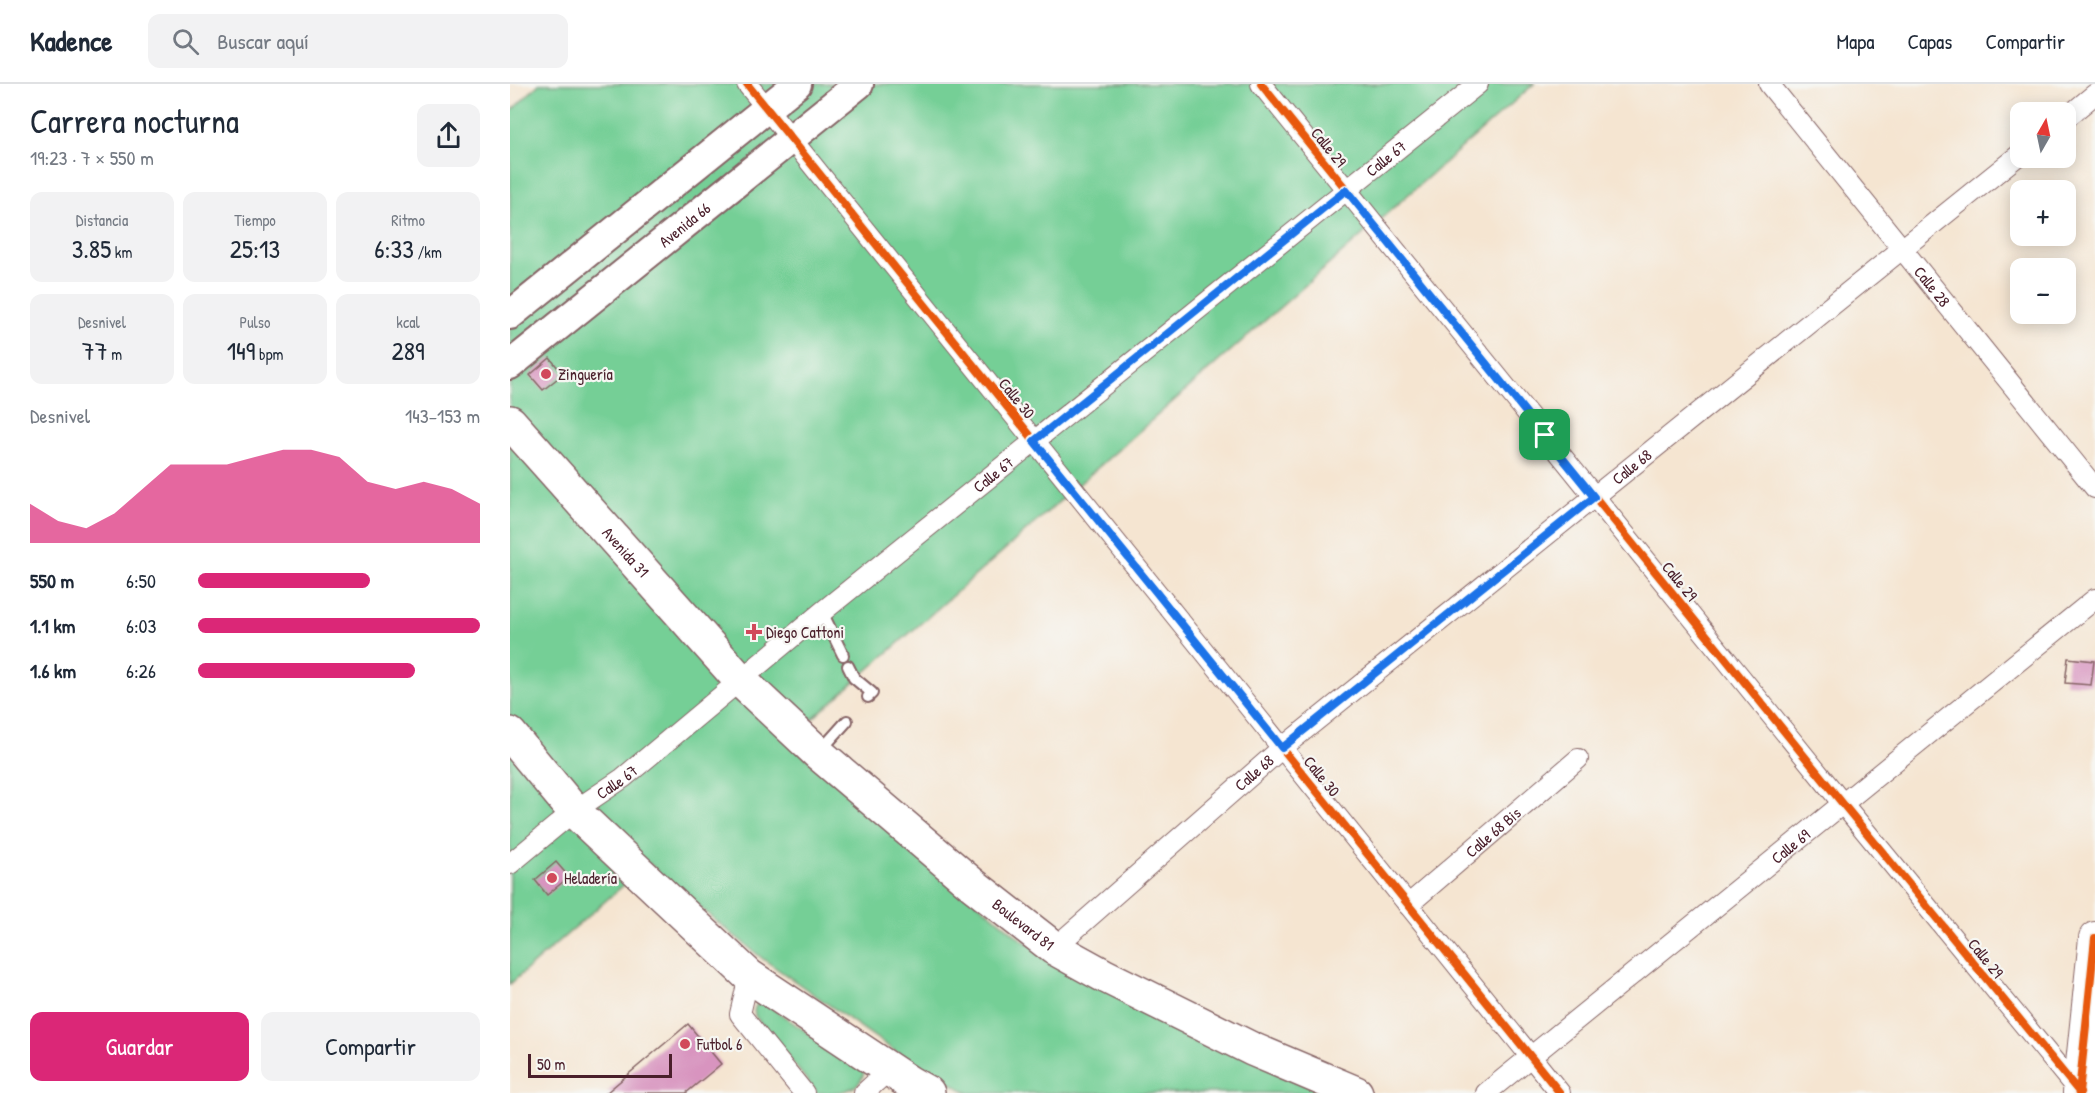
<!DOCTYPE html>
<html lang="es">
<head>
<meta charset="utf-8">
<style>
	:root { --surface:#fff; --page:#f2f2f3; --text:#1f2937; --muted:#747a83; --line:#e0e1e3; --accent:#db2777 }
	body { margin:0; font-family:"Patrick Hand",sans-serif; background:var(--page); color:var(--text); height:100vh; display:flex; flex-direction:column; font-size:22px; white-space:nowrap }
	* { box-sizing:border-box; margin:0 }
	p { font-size:20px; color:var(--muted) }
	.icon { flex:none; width:33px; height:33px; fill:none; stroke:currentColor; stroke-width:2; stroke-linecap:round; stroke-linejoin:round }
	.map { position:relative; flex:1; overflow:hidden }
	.side { display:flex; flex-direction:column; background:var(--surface); width:510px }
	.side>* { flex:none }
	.needle { width:39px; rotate:9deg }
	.fabs { position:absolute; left:1500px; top:18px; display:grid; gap:12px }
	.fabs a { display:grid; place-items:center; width:66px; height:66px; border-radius:12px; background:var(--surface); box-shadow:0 3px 15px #0003; font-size:30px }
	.scale { position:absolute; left:18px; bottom:15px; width:144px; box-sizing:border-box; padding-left:6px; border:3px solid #4a1f2b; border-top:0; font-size:16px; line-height:21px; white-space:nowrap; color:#4a1f2b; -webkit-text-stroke:4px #f6f6f2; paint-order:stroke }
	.pin { position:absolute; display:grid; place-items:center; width:51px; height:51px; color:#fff; margin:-26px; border-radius:12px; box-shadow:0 3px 9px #0006 }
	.round { display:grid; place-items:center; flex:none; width:63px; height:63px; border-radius:12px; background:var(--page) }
	.head { display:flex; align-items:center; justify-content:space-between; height:102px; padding:0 30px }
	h1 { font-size:33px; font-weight:600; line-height:45px }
	.figures { display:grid; grid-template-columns:repeat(3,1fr); gap:9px; height:102px; padding:6px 30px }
	.figures div { display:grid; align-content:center; border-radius:12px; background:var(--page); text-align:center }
	.figures b { font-size:26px; font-weight:600 }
	.figures small { font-size:16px; font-weight:400 }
	.figures p { font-size:16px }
	.chart { height:168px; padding:12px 30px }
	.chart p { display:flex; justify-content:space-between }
	.chart svg { width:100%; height:108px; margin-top:6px; fill:var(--accent); opacity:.7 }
	.primary-button { display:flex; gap:12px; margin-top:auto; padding:12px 30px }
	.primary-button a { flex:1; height:69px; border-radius:12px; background:var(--accent); color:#fff; font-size:24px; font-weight:600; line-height:69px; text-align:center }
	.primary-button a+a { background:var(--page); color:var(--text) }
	ul { padding:0 30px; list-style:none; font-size:20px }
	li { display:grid; grid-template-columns:96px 72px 1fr; align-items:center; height:45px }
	li i { height:15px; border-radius:8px; background:var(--accent) }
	header { display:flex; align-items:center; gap:36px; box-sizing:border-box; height:84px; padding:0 30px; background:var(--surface); border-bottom:2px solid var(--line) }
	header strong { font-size:28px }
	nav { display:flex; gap:33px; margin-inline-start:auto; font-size:21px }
	.search { width:420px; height:54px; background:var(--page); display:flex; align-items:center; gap:15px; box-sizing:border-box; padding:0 21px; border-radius:12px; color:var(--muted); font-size:22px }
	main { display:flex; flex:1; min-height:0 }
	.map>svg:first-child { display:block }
	.green { fill:#74cf96; stroke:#5f7760; stroke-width:1.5 }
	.building { fill:#d894bf }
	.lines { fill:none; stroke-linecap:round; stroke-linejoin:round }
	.lane-casing { stroke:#866465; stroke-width:14 }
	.street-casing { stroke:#866465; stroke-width:22 }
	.secondary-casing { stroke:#866465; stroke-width:32 }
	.primary-casing { stroke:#866465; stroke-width:34 }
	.highway-casing { stroke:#866465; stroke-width:36 }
	.lane { stroke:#fff; stroke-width:10 }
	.street { stroke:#fff; stroke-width:20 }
	.secondary { stroke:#fff; stroke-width:28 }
	.primary { stroke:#fff; stroke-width:32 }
	.highway { stroke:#fff; stroke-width:33 }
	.cycleway-casing { stroke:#f6f6f2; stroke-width:11 }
	.cycleway { stroke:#e8590c; stroke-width:8 }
	.route-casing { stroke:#fff; stroke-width:12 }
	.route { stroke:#1a73e8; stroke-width:8 }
	.poi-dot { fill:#d1495b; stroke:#f6f6f2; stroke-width:2 }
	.labels { text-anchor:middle; stroke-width:4.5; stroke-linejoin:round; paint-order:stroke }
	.street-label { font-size:16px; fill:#4a1f2b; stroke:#f6f6f2 }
	.poi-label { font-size:16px; fill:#4a1f2b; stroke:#f6f6f2; text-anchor:start }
</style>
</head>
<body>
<header>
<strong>Kadence</strong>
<div class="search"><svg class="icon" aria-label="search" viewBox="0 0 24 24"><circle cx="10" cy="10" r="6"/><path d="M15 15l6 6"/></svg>Buscar aquí</div>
<nav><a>Mapa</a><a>Capas</a><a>Compartir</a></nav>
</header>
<main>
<section class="side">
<div class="head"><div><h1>Carrera nocturna</h1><p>19:23 · 7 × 550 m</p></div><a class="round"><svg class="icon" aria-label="share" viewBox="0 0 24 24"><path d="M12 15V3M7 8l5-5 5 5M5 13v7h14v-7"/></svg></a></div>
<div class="figures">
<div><p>Distancia</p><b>3.85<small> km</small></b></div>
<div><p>Tiempo</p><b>25:13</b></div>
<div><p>Ritmo</p><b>6:33<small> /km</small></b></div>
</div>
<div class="figures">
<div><p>Desnivel</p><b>77<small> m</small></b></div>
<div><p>Pulso</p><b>149<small> bpm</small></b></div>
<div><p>kcal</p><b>289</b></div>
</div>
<div class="chart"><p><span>Desnivel</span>143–153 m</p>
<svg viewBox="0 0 160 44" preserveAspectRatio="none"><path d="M0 44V28L10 35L20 38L30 32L40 22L50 12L60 12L70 12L80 9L90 6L100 6L110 9L120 19L130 22L140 19L150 22L160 28V44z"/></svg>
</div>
<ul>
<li><b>550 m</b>6:50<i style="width:61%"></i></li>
<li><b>1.1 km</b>6:03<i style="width:100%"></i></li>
<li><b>1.6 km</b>6:26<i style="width:77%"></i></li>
</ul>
<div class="primary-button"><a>Guardar</a><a>Compartir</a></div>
</section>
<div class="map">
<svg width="1585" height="1009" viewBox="0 0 1585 1009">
	<rect width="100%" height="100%" fill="#f6f6f2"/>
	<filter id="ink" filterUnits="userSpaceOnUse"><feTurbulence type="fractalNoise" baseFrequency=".0167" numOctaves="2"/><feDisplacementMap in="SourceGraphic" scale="12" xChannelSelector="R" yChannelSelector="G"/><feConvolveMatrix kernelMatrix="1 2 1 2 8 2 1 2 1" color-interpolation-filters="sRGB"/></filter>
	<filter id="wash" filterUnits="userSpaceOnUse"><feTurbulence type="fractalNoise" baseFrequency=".008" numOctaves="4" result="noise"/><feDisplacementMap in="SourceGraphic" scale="24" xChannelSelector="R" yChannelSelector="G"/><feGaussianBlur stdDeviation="1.35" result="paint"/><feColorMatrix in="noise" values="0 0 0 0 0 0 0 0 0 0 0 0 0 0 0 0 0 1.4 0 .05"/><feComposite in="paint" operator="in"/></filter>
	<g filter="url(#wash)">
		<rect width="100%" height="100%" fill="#f5e5d1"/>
		<g class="green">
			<path d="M29,0H1024L277,657L512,856L814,1009H459L402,979L253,875L155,795L139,779L0,900V28Z"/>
			<path d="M252,917L354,988C350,1009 326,1009 307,1009L245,932C243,924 245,921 252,917Z"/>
		</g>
		<g id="blocks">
			<g class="building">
				<path d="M40,274L53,290L33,306L20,291Z"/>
				<path d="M1558,574L1584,577L1581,601L1555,599Z"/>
				<path d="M46,778L59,793L37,811L25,796Z"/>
				<path d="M178,940L211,980L176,1009H96Z"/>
			</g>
		</g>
	</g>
	<g filter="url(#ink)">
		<use href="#blocks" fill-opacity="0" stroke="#866465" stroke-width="1.5"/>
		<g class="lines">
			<defs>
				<g id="lane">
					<path d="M312,528L333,571"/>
					<path d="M338,582L344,594L362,609L358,613"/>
					<path d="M311,666L337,637"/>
				</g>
				<g id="street">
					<path d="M237,0L1050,1009"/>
					<path d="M751,0L1333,720L1570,1009"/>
					<path id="s1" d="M1259,0L1585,404"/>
					<path d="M1556,34L1585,10"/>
					<path id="s2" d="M0,780L64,727L113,694L312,528L968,0"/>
					<path id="s3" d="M898,821L1068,675"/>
					<path id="s4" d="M544,864L772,664L1510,70"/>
					<path d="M239,892L230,930L294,1009"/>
					<path d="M354,1009L380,985"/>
					<path id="s5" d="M976,1009L1585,515"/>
				</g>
				<g id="secondary">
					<path d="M0,231L287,0"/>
					<path id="s6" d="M0,281L349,0"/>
				</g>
				<path id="primary" d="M1569,1009L1585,854"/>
				<g id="highway">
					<path id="s7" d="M0,338L231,597L309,670L462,800L544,864L593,891L742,965L846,1009"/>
					<path d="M0,650L64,727L239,892L400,999L418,1009"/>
				</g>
			</defs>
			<use href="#lane" class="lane-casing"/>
			<use href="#street" class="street-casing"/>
			<use href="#secondary" class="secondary-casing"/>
			<use href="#primary" class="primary-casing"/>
			<use href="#highway" class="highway-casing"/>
			<use href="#lane" class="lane"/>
			<use href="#street" class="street"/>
			<use href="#secondary" class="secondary"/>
			<use href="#primary" class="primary"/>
			<use href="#highway" class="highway"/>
			<defs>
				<g id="cycleway">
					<path d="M237,0L1050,1009"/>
					<path d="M751,0L1333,720L1570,1009"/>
					<path d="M1569,1009L1585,854"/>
				</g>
			</defs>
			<use href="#cycleway" class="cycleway-casing"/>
			<use href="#cycleway" class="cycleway"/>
		</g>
	</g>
	<g class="lines" filter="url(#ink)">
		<defs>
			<path id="route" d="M836,106L1084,413L772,664L524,357Z"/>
		</defs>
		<use href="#route" class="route-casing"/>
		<use href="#route" class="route"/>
	</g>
	<g class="poi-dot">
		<circle cx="36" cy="290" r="6"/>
		<path d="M241 539h6v6h6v6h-6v6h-6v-6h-6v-6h6z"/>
		<circle cx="42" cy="794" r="6"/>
		<circle cx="175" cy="960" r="6"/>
	</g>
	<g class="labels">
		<g class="street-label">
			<text transform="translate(819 63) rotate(51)" y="6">Calle 29</text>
			<text dy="6" stroke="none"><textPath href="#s2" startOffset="1125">Calle 67</textPath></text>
			<text dy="6" stroke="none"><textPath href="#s6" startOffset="224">Avenida 66</textPath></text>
			<text dy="6" stroke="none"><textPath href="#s1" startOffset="260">Calle 28</textPath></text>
			<text transform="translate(507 314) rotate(51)" y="6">Calle 30</text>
			<text dy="6" stroke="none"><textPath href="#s4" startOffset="752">Calle 68</textPath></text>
			<text dy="6" stroke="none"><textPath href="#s2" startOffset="621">Calle 67</textPath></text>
			<text dy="6" stroke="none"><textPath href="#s7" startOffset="174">Avenida 31</textPath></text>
			<text transform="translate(1170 497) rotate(51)" y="6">Calle 29</text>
			<text dy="6" stroke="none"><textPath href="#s4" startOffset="266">Calle 68</textPath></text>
			<text transform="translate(812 692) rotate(51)" y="6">Calle 30</text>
			<text dy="6" stroke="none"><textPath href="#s2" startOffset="135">Calle 67</textPath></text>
			<text dy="6" stroke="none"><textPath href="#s3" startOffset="112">Calle 68 Bis</textPath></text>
			<text dy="6" stroke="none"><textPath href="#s5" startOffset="392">Calle 69</textPath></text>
			<text dy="6" stroke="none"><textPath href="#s7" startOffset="720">Boulevard 81</textPath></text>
			<text transform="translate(1476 874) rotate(51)" y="6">Calle 29</text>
		</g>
		<g class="poi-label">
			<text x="48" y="296">Zinguería</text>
			<text x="256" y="554">Diego Cattoni</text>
			<text x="54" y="800">Heladería</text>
			<text x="187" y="966">Futbol 6</text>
		</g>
	</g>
</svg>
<div class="fabs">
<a><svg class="needle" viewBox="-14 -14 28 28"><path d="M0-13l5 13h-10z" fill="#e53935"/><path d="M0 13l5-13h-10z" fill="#747a83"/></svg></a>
<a>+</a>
<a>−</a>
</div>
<div class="scale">50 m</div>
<div class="pin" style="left:1035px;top:351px;background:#1e9e55"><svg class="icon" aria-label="arrive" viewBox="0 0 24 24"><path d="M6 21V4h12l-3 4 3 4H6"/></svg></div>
</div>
</main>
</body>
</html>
